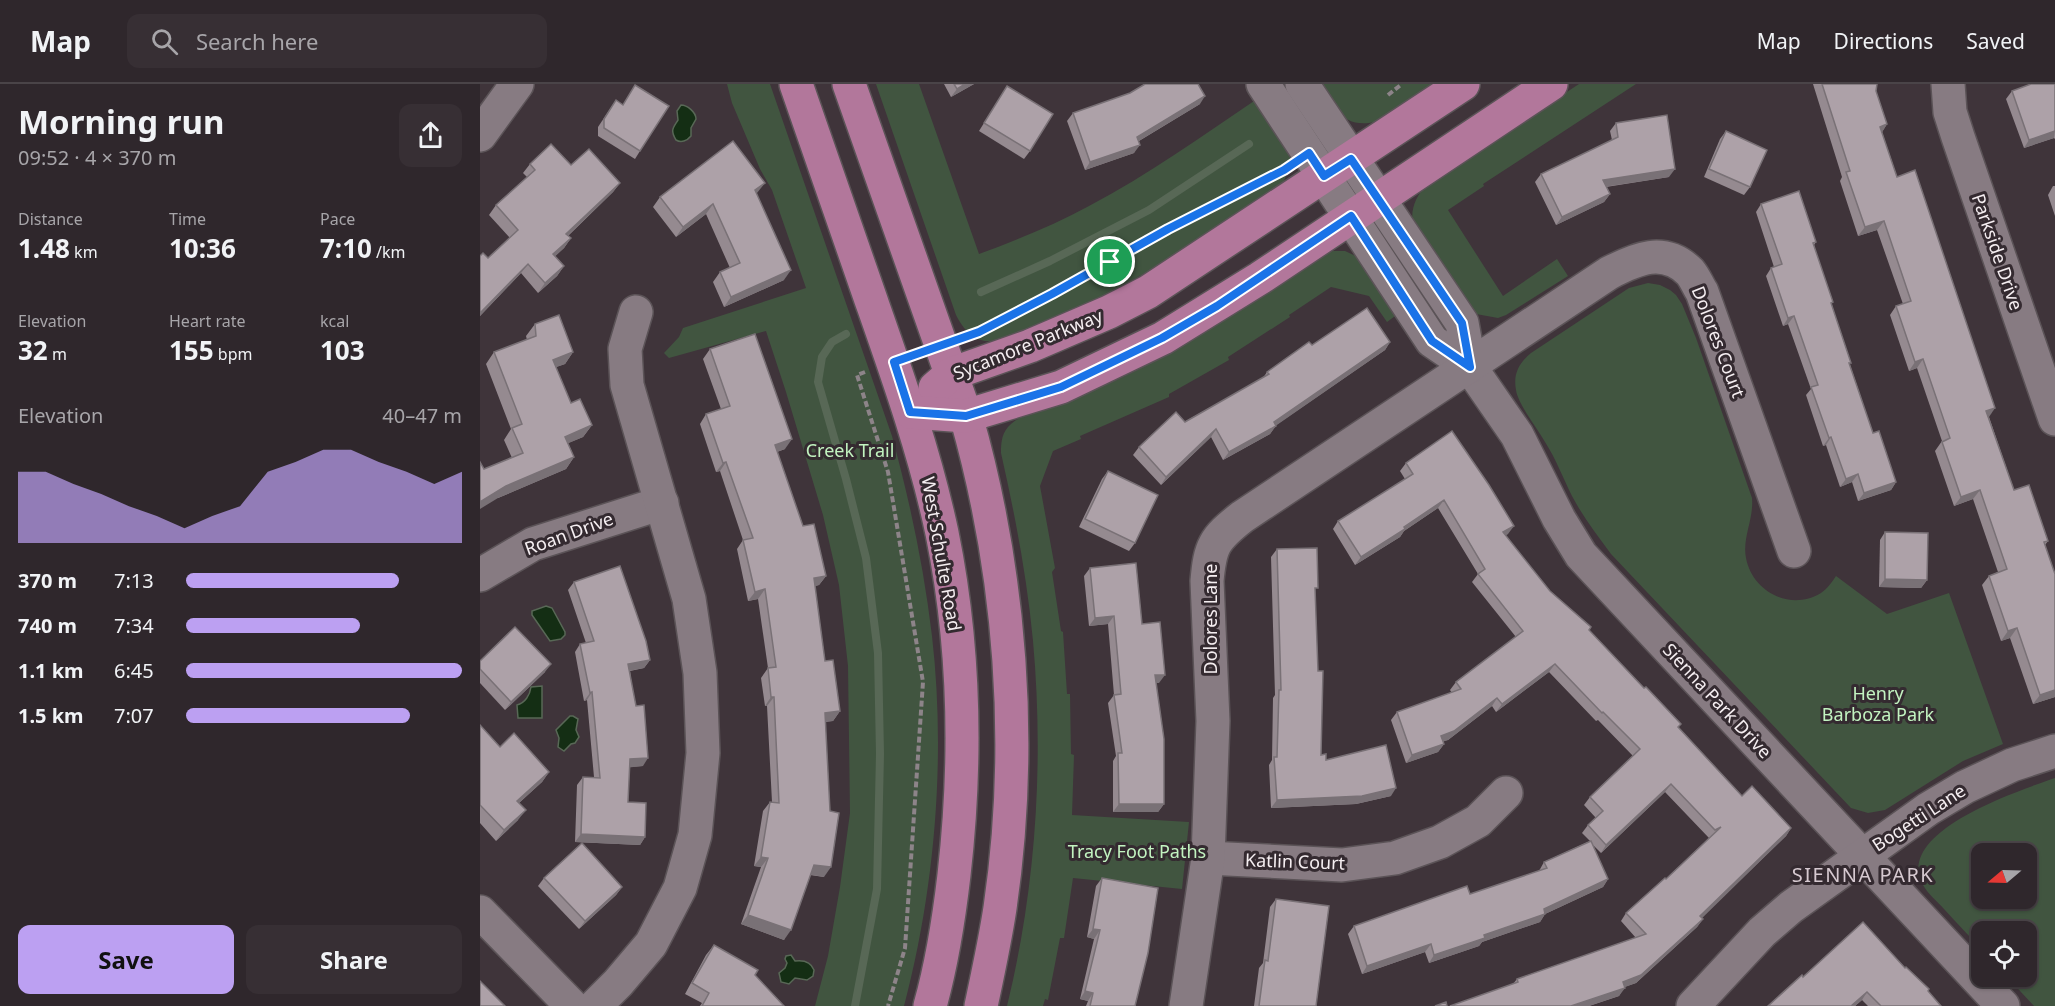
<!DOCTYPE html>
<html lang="en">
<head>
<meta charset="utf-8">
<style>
	:root { --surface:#2f272c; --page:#372f34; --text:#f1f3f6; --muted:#a7a5a9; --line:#4a4448; --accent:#bca0f2 }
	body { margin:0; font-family:"Noto Sans",sans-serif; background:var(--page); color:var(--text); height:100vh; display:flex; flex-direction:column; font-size:22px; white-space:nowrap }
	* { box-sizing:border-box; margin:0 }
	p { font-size:20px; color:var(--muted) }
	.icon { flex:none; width:33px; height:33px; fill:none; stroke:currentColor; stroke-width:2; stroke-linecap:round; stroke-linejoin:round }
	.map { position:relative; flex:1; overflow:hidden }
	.sheet { display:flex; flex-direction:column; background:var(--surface); width:480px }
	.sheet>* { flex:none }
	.needle { width:39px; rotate:251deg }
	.fabs { position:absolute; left:1491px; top:759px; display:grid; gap:12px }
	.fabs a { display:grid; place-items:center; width:66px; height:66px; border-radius:12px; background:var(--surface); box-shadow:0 2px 4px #0004,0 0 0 2px var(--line); font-size:30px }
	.pin { position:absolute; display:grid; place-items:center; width:51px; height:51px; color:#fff; margin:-26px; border:3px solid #fff; border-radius:50%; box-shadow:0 2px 6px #0007 }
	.round { display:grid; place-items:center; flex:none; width:63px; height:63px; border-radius:12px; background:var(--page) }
	.headline { display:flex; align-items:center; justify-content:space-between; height:102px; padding:0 18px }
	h1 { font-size:33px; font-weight:700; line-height:45px }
	.figures { display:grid; grid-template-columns:repeat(3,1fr); gap:9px; height:102px; padding:6px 18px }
	.figures div { display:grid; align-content:center }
	.figures b { font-size:26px; font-weight:700 }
	.figures small { font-size:16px; font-weight:400 }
	.figures p { font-size:16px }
	.chart { height:168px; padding:12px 18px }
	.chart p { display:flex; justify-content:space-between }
	.chart svg { width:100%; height:108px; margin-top:6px; fill:var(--accent); opacity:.7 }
	.button { display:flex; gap:12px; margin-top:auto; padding:12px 18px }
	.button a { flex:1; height:69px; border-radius:12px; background:var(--accent); color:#111; font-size:24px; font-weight:700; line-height:69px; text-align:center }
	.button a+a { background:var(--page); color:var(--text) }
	ul { padding:0 18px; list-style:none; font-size:20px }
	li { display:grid; grid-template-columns:96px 72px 1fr; align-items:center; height:45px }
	li i { height:15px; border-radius:8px; background:var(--accent) }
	header { display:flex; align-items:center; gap:36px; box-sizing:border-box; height:84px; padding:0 30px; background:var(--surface); border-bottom:2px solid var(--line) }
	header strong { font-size:28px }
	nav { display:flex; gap:33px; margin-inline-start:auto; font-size:21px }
	.search { width:420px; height:54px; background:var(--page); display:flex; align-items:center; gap:15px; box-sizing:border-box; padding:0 21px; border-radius:12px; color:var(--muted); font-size:22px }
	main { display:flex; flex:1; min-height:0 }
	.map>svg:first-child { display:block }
	.green { fill:#415540; fill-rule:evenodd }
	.water { fill:#142e14; stroke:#586856; stroke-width:1.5 }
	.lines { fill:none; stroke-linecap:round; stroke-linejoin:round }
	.stream { stroke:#586856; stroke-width:8 }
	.minor-casing { stroke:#5b5357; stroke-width:36 }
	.major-casing { stroke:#5b5357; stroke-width:36 }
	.path { stroke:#8d8489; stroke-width:4; stroke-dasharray:6 3; stroke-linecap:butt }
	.minor { stroke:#877b82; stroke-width:33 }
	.major { stroke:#b2779b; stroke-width:33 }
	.wall { fill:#958a90 }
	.shaded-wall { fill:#797176 }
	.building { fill:#ada1a8; stroke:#797176; stroke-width:1.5 }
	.route-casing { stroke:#fff; stroke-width:12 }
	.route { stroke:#1a73e8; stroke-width:8 }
	.labels { text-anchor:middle; stroke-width:6; stroke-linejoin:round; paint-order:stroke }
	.street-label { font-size:18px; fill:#f5eef1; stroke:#342a30 }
	.park-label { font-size:18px; fill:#c2f3c0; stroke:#342a30 }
	.neighbourhood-label { font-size:20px; letter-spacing:1.5px; fill:#d6c9d0; stroke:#342a30 }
</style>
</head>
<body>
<header>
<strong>Map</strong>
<div class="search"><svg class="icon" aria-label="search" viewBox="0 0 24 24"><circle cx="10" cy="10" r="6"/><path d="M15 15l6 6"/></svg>Search here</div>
<nav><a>Map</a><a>Directions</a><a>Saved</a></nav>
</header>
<main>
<section class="sheet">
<div class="headline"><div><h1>Morning run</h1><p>09:52 · 4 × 370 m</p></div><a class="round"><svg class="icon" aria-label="share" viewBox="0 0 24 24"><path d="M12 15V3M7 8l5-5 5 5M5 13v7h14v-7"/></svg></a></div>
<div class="figures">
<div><p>Distance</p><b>1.48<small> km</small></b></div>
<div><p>Time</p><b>10:36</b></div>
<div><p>Pace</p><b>7:10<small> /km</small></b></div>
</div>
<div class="figures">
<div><p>Elevation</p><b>32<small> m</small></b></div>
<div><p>Heart rate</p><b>155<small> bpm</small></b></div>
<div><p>kcal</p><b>103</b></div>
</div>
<div class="chart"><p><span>Elevation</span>40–47 m</p>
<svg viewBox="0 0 160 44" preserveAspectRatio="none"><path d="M0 44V15L10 15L20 20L30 24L40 29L50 33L60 38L70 33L80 29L90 15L100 11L110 6L120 6L130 11L140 15L150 20L160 15V44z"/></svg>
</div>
<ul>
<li><b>370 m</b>7:13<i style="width:77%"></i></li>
<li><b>740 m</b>7:34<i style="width:63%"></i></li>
<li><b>1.1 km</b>6:45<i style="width:100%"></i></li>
<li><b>1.5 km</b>7:07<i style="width:81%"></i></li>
</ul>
<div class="button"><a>Save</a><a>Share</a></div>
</section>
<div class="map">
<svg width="1575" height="922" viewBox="0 0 1575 922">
	<rect width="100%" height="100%" fill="#3f343a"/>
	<g class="green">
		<path d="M247,0H290L412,352C430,418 444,484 452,552C466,673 455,805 424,922H335L348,872L360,803L370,729L368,582L359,501L343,431L306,308L286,247L189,274L184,269L199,253L203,244L326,204L292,106L280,85L252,19Z"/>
		<path d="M396,0H439L499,170C537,156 574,141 609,122C668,91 722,52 777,15L810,67V83L803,99C721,154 643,210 549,245C536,250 520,259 505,257C491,255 482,243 476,231Z"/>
		<path d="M838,0H957L895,38C862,45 855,23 838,0Z"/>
		<path d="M1099,0H1156L1003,100L1004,102L968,126L1023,212L1077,175L1088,192L1026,231L1018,234L996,230L933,141C930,125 936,112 947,100Z"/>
		<path d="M853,167H865L880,174L919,229L907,238L889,212L851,203L809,231L810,233L748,273L749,276L689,310V313L600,352L601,355L573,367L560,402L575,484L572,488L581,547L583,548L587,610H590L591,670L594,671L592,731L709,738L702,805L593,794L584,854H580L568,916L565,915L563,922H527C556,804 564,678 553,557C547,493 535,431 521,369C521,357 522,348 531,340C545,327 568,324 586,317C604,310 623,302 641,294C713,259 778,214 845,170Z"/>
		<path d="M1168,199L1180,201L1190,206L1196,211L1202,220L1216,254L1272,414C1274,435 1262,454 1266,474C1272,507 1310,528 1341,509C1347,505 1352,498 1356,492L1407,530L1469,509L1523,660L1483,677L1405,726L1388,729L1371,724L1131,470C1117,451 1103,433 1092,412C1083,394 1076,375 1065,358C1057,344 1038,320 1036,306C1033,290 1039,279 1051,269L1149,204Z"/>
		<path d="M1575,694V922H1554L1527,893L1546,892V848H1502L1501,865C1489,852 1476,838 1464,825C1457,817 1448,810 1443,801C1413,747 1541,706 1575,694ZM1502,770H1546V814H1502Z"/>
	</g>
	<g class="water">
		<path d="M201,21C207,21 216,28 216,35L211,44V52C207,57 201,59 196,56C190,46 193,44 198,36L197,27Z"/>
		<path d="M66,522L72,524L85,548V551L81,555L70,557L52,531V527Z"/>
		<path d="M62,602V634H38L37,621C45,619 50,611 51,603Z"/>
		<path d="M90,632H93L98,635L96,646L99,653L95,659L91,660L84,667L78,663L79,654L76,646Z"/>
		<path d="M311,871L315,877C323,876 331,878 334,886L333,892L327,896L315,894L309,900L301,898L299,889L305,884L307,879L305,875L306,872Z"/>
	</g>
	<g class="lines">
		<g class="stream">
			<path d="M501,208L570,177L669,126L769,60"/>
			<path d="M366,250L352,258L342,273L338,298L366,395L386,474L398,569L400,670L397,805L375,922"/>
		</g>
		<defs>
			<g id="minor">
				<path d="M783,0L952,257L990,283L1037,351L1079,435L1101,471L1523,922"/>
				<path d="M822,0L982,239L990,283"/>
				<path d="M1468,0L1470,28L1478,53L1575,335"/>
				<path d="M0,51L37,0"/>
				<path d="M0,491L53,460L182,419"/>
				<path d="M728,774L862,781L915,774L960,758L998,737L1026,709"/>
				<path d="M0,828L92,922"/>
				<path d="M115,922L138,899L171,860L200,804L215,751L223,669L220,589L209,515L147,301L145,265L156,228"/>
				<path d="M706,922L728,774L733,637L727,497C730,462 734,455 762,433L1129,189C1156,175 1184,162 1210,188C1215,194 1218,202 1222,208L1314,467"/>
				<path d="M1213,922L1282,848L1311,823L1448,725L1485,703L1532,681L1575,667"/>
			</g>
			<g id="major">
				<path d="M316,0C341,72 366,144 391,216C418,293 445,369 462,449C485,562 487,677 474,791C469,834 462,879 450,922"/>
				<path d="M369,0L486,332C531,490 544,661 520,824C515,857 508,889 501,922"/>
				<path d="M455,304L471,290L550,262L629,228L668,208L983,0"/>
				<path d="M430,328L486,332L581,303L683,254L780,194L1071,0"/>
			</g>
		</defs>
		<use href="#minor" class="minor-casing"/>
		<use href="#major" class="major-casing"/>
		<g class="path">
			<path d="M908,11L922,0"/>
			<path d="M513,241L770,102"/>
			<path d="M385,288L377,291L408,388L443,598L425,864L408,922"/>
		</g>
		<use href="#minor" class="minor"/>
		<use href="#major" class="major"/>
	</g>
	<g class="wall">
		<path d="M464,0H494L471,13Z"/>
		<path d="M1333,0H1397L1396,7L1407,40L1402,48L1417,93L1509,333L1534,406L1568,457L1565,461L1575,613L1553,620L1530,554L1521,557L1502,501L1509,492L1518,488L1493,415L1474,422L1455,367L1462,357L1437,284L1429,287L1410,231L1416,222L1423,220L1397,146L1378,152L1360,97L1362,93Z"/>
		<path d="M1575,0V55L1574,54L1544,64L1526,15L1532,7Z"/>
		<path d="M527,2L550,67L544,75L499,47Z"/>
		<path d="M136,16L160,67L155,75L118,52V43Z"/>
		<path d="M720,20L659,57L654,69L605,86L587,37L593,29Z"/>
		<path d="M1136,39L1189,93L1126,103L1130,110L1124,118L1076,141L1055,98L1061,90L1132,56L1130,47Z"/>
		<path d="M1246,47L1270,103L1264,111L1224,93L1240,55Z"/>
		<path d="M50,80L91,81L140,99L133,108L88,152L91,154L84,164L75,172L84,182L77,192L58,209L41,189L0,232V172L8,174L30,154L9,131L16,121L47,93L43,89Z"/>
		<path d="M1573,102H1575V132L1568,111Z"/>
		<path d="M277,110L304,196L244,223L233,198L240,188L250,184L226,130L196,153L173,123L180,113Z"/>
		<path d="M1281,120L1336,158L1334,161L1370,281L1393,349L1416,398L1411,406L1378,417L1372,398L1360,403L1346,361L1343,362L1326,311L1331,305L1308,240L1303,242L1286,192L1291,184L1294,183L1276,128Z"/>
		<path d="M55,240L93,268L85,280L76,283L91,319L112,341L103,353L88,359L94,373L86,385L18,414L4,385L32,374L24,356L31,345L6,280L14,268L47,256L46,252Z"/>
		<path d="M910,258L905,266L796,341L790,350L743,376L731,353L681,401L653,371L659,363L783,294L787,288L832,261Z"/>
		<path d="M230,265L305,365L297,368L323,442L346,492L339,501L335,502L345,577L360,627L353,637L345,638L344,793L330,791L304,856L261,840L281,783L274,782L283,727L290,718H292L287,622H285L281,594L288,584L278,515L268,517L257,465L263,456L240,387L236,388L220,340L226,330L241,325L223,275Z"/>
		<path d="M926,379L1028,450L1025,451L1070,507L1109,546L1262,712L1311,744L1306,752L1221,834L1223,835L1217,843L1156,899L1144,903L1139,912L1109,922H970L1033,900L1037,895L1156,854L1141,837L1146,829L1186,795L1229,754L1185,708L1121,769L1113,761L1128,795L1123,803L1065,830L1060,838L1002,858L999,862L949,879L945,868L882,890L868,850L874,842L990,810L1059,787L1064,778L1110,757L1102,749L1108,741L1116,734L1104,721L1110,713L1153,672L1118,636L1116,637L1069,588L1016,628L1012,622L968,656L963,657L964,660L958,668L926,679L911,636L917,628L972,609L970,606L976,598L1036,553L992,498L998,490L958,424L924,447L920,453L875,481L853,445L858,437L925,395L920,387Z"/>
		<path d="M628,387L655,459L649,467L599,443L622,395Z"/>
		<path d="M1405,448L1447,496L1441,504L1399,503L1400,456Z"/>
		<path d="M797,465L835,508L841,671L846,676L911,712L876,720L791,724L789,681L792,676L793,614L795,611L791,473Z"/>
		<path d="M610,484L662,540L679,599H676L684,720L678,728H633V677L636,672L628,619L634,611L628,540L609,542L604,492Z"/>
		<path d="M94,498L170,576L164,584L150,587L163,682L149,683L148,718L165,753L160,761L95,758L97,701L103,693H114L107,616L104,617L95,568L100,560L106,559L88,506Z"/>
		<path d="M0,577L65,588L25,626L0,599Z"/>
		<path d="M0,641L20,663L69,688L62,698L39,719L38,736L16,757L0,739Z"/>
		<path d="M64,794L142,803L136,811L99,845L58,802Z"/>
		<path d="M622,794L655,922H606L608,917L600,915L614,855L607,853L616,802Z"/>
		<path d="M796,815L836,922H774L779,884L783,879L790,823Z"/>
		<path d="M234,861L275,891L304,922H220L222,919L205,910L226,871Z"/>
		<path d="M1425,884L1461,922H1388L1382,916L1375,922H1288L1323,893Z"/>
	</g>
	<g class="shaded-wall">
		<path d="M485,0H494L471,13L477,5Z"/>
		<path d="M725,12L720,20L652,61L657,53Z"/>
		<path d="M1407,40L1401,50L1400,43Z"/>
		<path d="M1575,47L1574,54L1544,64L1549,56Z"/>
		<path d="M660,61L654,69L605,86L610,78Z"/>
		<path d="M1195,85L1189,93L1117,104L1123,96Z"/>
		<path d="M140,99L133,108L80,159L86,150Z"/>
		<path d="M285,99L277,109L268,117L275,106Z"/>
		<path d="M1130,110L1124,118L1076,141L1082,133Z"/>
		<path d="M233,120L226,130L196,153L203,143Z"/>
		<path d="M1404,137L1397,146L1378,152L1385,143Z"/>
		<path d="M91,154L84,164L67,180L73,170Z"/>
		<path d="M48,180L41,189L0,232V229Z"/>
		<path d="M84,182L77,192L58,209L65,199Z"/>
		<path d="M311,186L304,196L244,223L251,213Z"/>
		<path d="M1314,232L1308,240L1303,242L1308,234Z"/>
		<path d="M910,258L905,266L794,343L796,342L790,350L743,376L749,368L794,338Z"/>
		<path d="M93,268L85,280L65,287L73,276Z"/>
		<path d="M1443,275L1437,284L1429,287L1435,278Z"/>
		<path d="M1515,324L1509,333L1506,327Z"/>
		<path d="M112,341L103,353L77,364L85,353Z"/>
		<path d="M736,345L731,353L681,401L686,393Z"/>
		<path d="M1351,353L1346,361L1343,362L1349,354Z"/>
		<path d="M312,355L305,365L288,371L295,361Z"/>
		<path d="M94,373L86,385L18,414L0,425V418L26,402Z"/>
		<path d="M246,378L240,387L236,388L243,379Z"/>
		<path d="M1378,390L1372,398L1360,403L1366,395Z"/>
		<path d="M1416,398L1411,406L1378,417L1384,409Z"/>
		<path d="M1500,406L1493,415L1474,422L1481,413Z"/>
		<path d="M964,416L958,424L924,447L920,453L875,481L881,473Z"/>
		<path d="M1034,442L1028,450L1017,456L1023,448Z"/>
		<path d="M346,492L339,501L327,504L334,494Z"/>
		<path d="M1405,495L1447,496L1441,504L1399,503Z"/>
		<path d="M285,505L278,515L268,517L275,508Z"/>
		<path d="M634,532L628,540L609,542L615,534Z"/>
		<path d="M1537,544L1530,554L1521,557L1528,547Z"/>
		<path d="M170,576L164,584L143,588L148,580Z"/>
		<path d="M71,580L65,588L25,626L31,618Z"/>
		<path d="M1075,580L1069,588L1016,628L1022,620Z"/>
		<path d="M675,591H685L679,599H669Z"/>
		<path d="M1575,606V613L1553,620L1560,611Z"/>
		<path d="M112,608L107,616L104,617L110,609Z"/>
		<path d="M291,613H294L287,622H285Z"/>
		<path d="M1017,614L1012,622L968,656L956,660L961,652Z"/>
		<path d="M360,627L353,637L338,638L345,629Z"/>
		<path d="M964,660L958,668L926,679L932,671Z"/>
		<path d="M168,674L163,682L144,684L150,675Z"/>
		<path d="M69,688L62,698L30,727L37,717Z"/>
		<path d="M1191,700L1185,708L1121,769L1126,761Z"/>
		<path d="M916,704L911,712L876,720L791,724L797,716Z"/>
		<path d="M639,720H684L678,728H633Z"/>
		<path d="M46,726L38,736L16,757L24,746Z"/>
		<path d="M1311,744L1306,752L1215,841L1220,832Z"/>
		<path d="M101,750L165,753L160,761L95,758Z"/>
		<path d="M281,773L288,774L281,783L274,782Z"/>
		<path d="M334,781L351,783L344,793L327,790Z"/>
		<path d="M1128,795L1123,803L1065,830L1060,838L1002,858L999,862L949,879L954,871L1064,825Z"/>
		<path d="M142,803L136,811L99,845L105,837Z"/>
		<path d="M268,831L311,846L304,856L261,840Z"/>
		<path d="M1223,835L1217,843L1156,899L1137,906L1143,898Z"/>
		<path d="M613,845L620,846L614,855L607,853Z"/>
		<path d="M951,860L945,868L882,890L887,882Z"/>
		<path d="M1145,904L1139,912L1109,922H1091Z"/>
		<path d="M605,907L613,909L608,917L600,915Z"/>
		<path d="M1387,908L1382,916L1375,922H1371Z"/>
	</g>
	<g class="building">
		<path d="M474,0H485L477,5Z"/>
		<path d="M665,0H718L725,12L657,53L660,61L610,78L593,29L650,9Z"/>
		<path d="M1342,0H1397L1396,7L1407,40L1400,43L1417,93L1435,86L1515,324L1506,327L1534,406L1549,401L1568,457L1564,458L1575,490V606L1560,611L1537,544L1528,547L1509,492L1527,485L1500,406L1481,413L1462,358L1470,354L1443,275L1435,278L1416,222L1431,217L1404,137L1385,143L1366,88L1370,87Z"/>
		<path d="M1551,0H1575V47L1549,56L1532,7Z"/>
		<path d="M155,1L189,22L160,67L124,44V35L136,16L143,21Z"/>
		<path d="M527,2L573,30L550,67L504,39Z"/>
		<path d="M1187,31L1195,85L1123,96L1130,110L1082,133L1061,90L1138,53L1136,39Z"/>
		<path d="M1246,47L1287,66L1270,103L1229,85Z"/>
		<path d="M253,57L285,99L275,106L311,186L251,213L240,188L260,179L233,120L203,143L180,113Z"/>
		<path d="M71,60L91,81L109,65L140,99L86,150L91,154L73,170L84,182L65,199L48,180L0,229V172L3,169L8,174L38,146L16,121L55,86L50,80Z"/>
		<path d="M1319,107L1336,158L1333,159L1353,218L1351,219L1371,279H1369L1393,349L1399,347L1416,398L1384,409L1378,390L1366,395L1351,353L1349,354L1331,303L1338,301L1314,232L1308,234L1291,184L1302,180L1281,120Z"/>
		<path d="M887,224L910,258L794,338L796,342L749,368L736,345L686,393L659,363L696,328L705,338L789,290L787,288L829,258L832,261Z"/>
		<path d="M79,231L93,268L73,276L91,319L100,315L112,341L85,353L94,373L26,402L0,418V378L4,385L43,369L32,344L42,340L14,268L56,252L55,240Z"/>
		<path d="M275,250L312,355L295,361L323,442L334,440L346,492L334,494L345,577L353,576L360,627L345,629L350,727L359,729L351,783L334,781L311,846L268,831L288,774L281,773L290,718L299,719L294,613H291L288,584L296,583L285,505L275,508L263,456L273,454L246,378L243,379L226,330L250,322L230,265Z"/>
		<path d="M972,347L1009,401L1034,442L1023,448L1070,507L1111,543L1109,546L1164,604L1166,603L1201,640L1198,643L1262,712L1272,702L1311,744L1220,832L1223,835L1161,891L1143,898L1145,904L1091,922H970L1038,898L1037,895L1166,850L1146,829L1185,794L1186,795L1241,743L1235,746L1191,700L1126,761L1108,741L1123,727L1110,713L1160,665L1123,628L1122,629L1075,580L1022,620L1017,614L974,647L961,652L964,660L932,671L917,628L981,605L976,598L1043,547L998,490L1005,485L964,416L924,443L925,445L881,473L858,437L933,390L926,379Z"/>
		<path d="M628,387L678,411L655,459L605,435Z"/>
		<path d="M1405,448L1448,449L1447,496L1405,495Z"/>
		<path d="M837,464L838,504H835L838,587H843L841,671L846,670V676L906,661L916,704L882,712L797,716L794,673H797L799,606H801L797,465Z"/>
		<path d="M656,479L662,540L680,538L685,591H675L684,655V720H639L638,669H642L634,611L641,610L634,532L615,534L610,484Z"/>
		<path d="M140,482L166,557L170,576L148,580L156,622L164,621L168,674L150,675L148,718L166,719L165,753L101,750L103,693L120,694L112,608L110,609L100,560L114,557L94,498Z"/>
		<path d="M35,543L71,580L31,618L0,585V577Z"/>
		<path d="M0,641L20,663L34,649L69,688L37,717L46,726L24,746L0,721Z"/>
		<path d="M1111,757L1128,795L1064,825L1065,830L1004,851L1005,854L954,871L951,860L887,882L874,842L987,802L990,810L1067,784L1064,778Z"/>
		<path d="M102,759L142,803L105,837L64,794Z"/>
		<path d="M622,794L678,804L668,869L655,922H610L613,909L605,907L620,846L613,845Z"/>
		<path d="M796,815L849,822L836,922H779L785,876L788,877Z"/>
		<path d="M1383,838L1425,884L1426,883L1449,905L1448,907L1461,922H1401L1387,908L1371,922H1288L1322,891L1323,893Z"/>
		<path d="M234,861L278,886L275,891L304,922H222L229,909L212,899Z"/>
		<path d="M0,897L25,922H0Z"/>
		<path d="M966,918L967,922H955Z"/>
	</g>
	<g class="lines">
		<defs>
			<path id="route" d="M829,69L844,92L871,75L982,239L990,283L952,257L871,132L737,222L682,254L581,303L486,332L430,328L414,278L499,248L572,210L688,145L804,86Z"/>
		</defs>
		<use href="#route" class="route-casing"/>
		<use href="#route" class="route"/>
	</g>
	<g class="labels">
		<g class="street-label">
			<text transform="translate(1517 168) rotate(71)" y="6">Parkside Drive</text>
			<text transform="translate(1238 258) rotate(69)" y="6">Dolores Court</text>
			<text transform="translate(548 261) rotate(-22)" y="6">Sycamore Parkway</text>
			<text transform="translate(89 450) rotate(-20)" y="6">Roan Drive</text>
			<text transform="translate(461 470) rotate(80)" y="6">West Schulte Road</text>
			<text transform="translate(731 535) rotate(-90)" y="6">Dolores Lane</text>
			<text transform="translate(1237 617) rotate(47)" y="6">Sienna Park Drive</text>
			<text transform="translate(1439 734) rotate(-33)" y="6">Bogetti Lane</text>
			<text transform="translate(815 778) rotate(2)" y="6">Katlin Court</text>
		</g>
		<g class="park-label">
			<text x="370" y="373">Creek Trail</text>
			<text x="1398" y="616">Henry<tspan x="1398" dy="21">Barboza Park</tspan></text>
			<text x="657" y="774">Tracy Foot Paths</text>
		</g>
		<g class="neighbourhood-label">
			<text x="1383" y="798">SIENNA PARK</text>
		</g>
	</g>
</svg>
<div class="fabs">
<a><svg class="needle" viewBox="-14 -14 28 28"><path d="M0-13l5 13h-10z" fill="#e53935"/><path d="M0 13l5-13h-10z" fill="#a7a5a9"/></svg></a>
<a><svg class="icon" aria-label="locate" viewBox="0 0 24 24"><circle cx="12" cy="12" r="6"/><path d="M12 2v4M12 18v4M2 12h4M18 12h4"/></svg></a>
</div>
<div class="pin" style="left:630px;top:178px;background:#1e9e55"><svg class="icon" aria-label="arrive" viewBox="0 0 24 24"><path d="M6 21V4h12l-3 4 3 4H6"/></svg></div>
</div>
</main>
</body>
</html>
